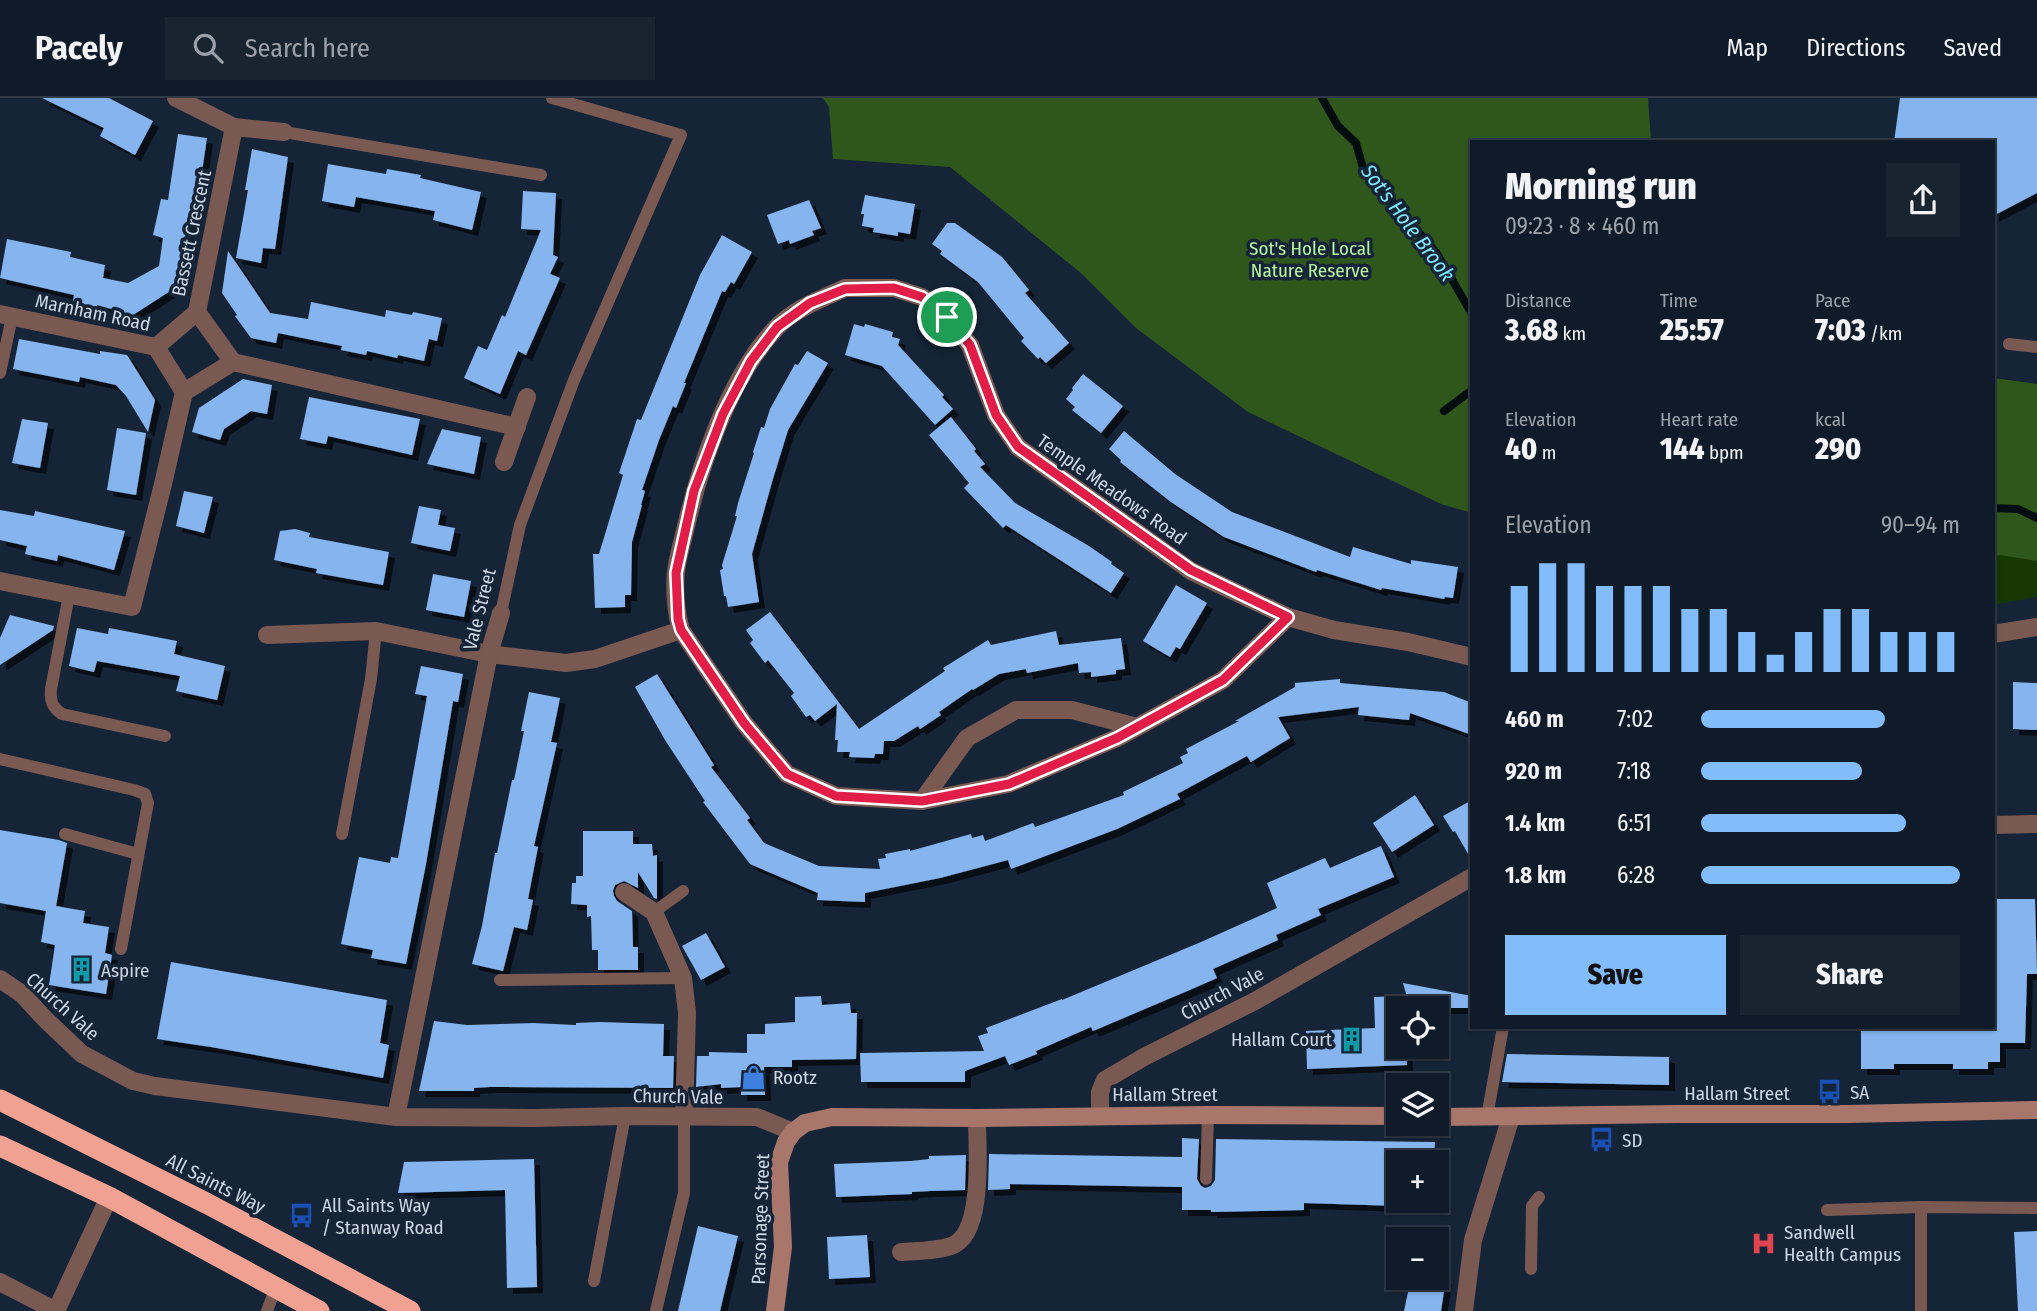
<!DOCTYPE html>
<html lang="en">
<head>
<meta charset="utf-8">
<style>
	:root { --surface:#101b29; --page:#192431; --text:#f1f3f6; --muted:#9ca1a8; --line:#303946; --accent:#82bcfa }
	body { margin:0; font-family:"Fira Sans Condensed",sans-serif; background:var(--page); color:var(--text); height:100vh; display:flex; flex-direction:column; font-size:26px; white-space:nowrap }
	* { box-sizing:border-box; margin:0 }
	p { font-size:23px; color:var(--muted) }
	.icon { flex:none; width:38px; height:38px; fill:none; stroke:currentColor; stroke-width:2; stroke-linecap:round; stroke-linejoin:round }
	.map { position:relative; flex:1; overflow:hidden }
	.sheet { position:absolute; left:1470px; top:42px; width:525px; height:889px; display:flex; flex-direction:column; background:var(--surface); border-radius:0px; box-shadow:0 2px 5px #0004,0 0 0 2px var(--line) }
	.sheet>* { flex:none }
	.fabs { position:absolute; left:1386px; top:898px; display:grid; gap:14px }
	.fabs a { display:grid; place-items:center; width:63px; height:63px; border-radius:0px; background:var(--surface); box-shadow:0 2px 5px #0004,0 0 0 2px var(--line); font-size:35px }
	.pin { position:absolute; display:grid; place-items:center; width:60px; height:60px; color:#fff; margin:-30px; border:4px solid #fff; border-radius:50%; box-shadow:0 2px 7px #0007 }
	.round { display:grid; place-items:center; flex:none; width:74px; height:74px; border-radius:0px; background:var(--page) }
	.headline { display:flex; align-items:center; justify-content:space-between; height:119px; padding:0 35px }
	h1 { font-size:38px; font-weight:800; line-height:52px }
	.stats { display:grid; grid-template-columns:repeat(3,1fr); gap:10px; height:119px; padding:7px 35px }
	.stats div { display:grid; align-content:center }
	.stats b { font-size:30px; font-weight:800 }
	.stats small { font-size:19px; font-weight:400 }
	.stats p { font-size:19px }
	.chart { height:196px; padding:14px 35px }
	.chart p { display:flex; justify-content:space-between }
	.chart svg { width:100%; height:126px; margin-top:7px; stroke:var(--accent); stroke-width:6 }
	.primary-button { display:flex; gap:14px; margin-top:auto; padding:14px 35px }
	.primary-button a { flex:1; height:80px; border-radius:0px; background:var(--accent); color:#111; font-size:28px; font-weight:800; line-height:80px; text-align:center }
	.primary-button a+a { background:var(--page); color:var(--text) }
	ul { padding:0 35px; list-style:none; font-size:23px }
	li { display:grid; grid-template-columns:112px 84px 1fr; align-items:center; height:52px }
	li i { height:18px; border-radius:9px; background:var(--accent) }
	header { display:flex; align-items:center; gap:42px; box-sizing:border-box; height:98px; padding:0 35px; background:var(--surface); border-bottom:2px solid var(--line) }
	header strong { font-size:33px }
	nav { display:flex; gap:38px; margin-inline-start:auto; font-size:24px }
	.search { width:490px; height:63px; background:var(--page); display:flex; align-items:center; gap:18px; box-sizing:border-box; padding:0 24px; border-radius:0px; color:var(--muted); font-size:26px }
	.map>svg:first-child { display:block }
	.green { fill:#173702 }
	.forest { fill:#30571b }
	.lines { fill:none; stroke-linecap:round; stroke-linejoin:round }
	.stream { stroke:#020d0f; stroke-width:8 }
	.building { fill:#85b4ee; filter:url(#shadow) }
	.lane { stroke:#795952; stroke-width:12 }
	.street { stroke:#795952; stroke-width:18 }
	.secondary { stroke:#a9766c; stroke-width:18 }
	.highway { stroke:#f1a191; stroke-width:21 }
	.route-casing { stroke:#fff; stroke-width:14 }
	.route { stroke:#e11d48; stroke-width:9 }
	.labels { text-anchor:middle; stroke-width:7; stroke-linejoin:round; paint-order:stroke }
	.street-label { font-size:19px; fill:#cdd7e4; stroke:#152437 }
	.park-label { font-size:19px; fill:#b8f39d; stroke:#152437 }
	.poi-label { font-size:19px; fill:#cdd7e4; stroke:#152437; text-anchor:start }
	.water-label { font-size:21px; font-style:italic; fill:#7eeafc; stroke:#152437 }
</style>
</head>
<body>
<header>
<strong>Pacely</strong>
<div class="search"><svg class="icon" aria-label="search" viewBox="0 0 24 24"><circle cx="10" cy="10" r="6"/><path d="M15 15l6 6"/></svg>Search here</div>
<nav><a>Map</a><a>Directions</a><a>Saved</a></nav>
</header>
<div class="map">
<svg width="2037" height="1213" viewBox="0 0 2037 1213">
	<defs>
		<filter id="shadow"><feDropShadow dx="6" dy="6" stdDeviation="0" flood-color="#0009"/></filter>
	</defs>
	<rect width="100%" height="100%" fill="#152437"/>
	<path class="green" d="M1993,280L2037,286V499L1993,507Z"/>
	<g class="forest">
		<path d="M823,0H1648L1651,44H1472V415L1441,406L1248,314L1136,230L1082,176L950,69L833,61L829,9Z"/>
		<path d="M1993,280L2037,286V463L2000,457L1993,459Z"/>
	</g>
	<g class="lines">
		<g class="stream">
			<path d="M1322,0L1338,28L1356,45L1363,70L1436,154L1472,216"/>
			<path d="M1444,313L1472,292"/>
			<path d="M1993,410L2018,411L2037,420"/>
		</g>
	</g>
	<g class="building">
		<path d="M42,0H109L153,23L135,57L100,38L104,30Z"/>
		<path d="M1900,0H2037V95L1993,118V44H1894Z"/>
		<path d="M178,36L207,40L201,80L184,159H186L181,186L133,217L97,207V209L73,204L74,197L0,180L7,141L71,154L70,159L105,167L103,180L128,185L159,168L163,140L153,137L161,101L168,102Z"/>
		<path d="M252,51L288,59L275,151L263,150L261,165L236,160L248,92H245Z"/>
		<path d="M328,66L386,76L387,71L421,77L420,80L481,94L472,132L433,122L435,113L356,99L354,109L322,103Z"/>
		<path d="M523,93L556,95L553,157L558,159L550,176L560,180L526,257L518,253L500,296L464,280L478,248L487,252L502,217L505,219L541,132L521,131Z"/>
		<path d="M865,97L915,106L910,136L898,134V138L873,134L874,130L862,128L864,116H861Z"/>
		<path d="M809,102L821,130L812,133L814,137L790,146L789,142L778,146L767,117Z"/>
		<path d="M947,125H955L1002,159L1029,192L1025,195L1069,245L1046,265L1040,259L1038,261L1021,243L1024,240L978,184L940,156L942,153L932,146Z"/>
		<path d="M722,137L752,154L734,186L731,184L725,194L722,193L684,285H686L676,310L673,308L659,342L642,392L645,393L641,407H642L632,444L631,497H625V509L595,510L593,456H599L623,377L619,375L637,321L641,322L700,177Z"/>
		<path d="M228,153L270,215L308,221L311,204L385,219L386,212L412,217L413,214L442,220L437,243L429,241L424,263L398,257L397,260L367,253L366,257L341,252L342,248L278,235L276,245L251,240L235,218L237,217L222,195Z"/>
		<path d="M854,226L864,229L865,226L893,234L892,239L900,241L898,247L944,297L942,299L953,311L935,327L882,268L845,257Z"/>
		<path d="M19,241L100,256V253L127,257L155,302L148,334L126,298L116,287L80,279L79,284L13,271Z"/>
		<path d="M807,253L828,265L788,332L772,384L752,456L759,504L728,509L726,498H724L720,472L723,471L722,467L737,418H735L738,405L754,355L753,354L761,329L764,330L770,311L795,266L798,267Z"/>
		<path d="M1083,276L1123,308L1101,335L1072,312L1075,309L1066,301L1073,292L1072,290Z"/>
		<path d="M243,281L272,287L267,316L251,313L224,331L220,342L192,334L199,310Z"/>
		<path d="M309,299L420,321L412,357L328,338L326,346L300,341Z"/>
		<path d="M951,319L976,351L974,353L985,366L980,369L1015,405L1089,448L1112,464L1111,466L1124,475L1111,495L1006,427L1003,430L964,390L969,385L929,337Z"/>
		<path d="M22,321L48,325L40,370L12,365Z"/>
		<path d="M117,330L146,335L136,397L107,392Z"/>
		<path d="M442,331L481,339L474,376L427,366Z"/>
		<path d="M1124,333L1175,376L1232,414L1350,459L1353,449L1411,466V462L1458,469L1453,500L1445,499L1444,501L1382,490L1381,492L1317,472L1316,474L1224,439L1171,404L1120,364L1121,362L1109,351Z"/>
		<path d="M184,393L213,399L204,435L176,428Z"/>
		<path d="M419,408L441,412L438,427L455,430L450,453L411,445Z"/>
		<path d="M0,412L34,418L35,413L125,433L114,472L58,457L57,463L25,456L27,448L0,442Z"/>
		<path d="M295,431L310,435L309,439L389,454L383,487L316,475L317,471L274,462L280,433Z"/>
		<path d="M433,476L471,483L464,519L426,512Z"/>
		<path d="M1176,487L1207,505L1180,551L1176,549L1170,559L1143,543Z"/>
		<path d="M770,514L859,631L945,573L943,570L988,542L991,547L1056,533L1059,547L1121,540L1125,571L1116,572V576L1091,579V574L1079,575L1078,565L1027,575L1026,571L999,576L973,592L972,591L939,614L941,617L920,631L918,628L894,643H884L883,656H875L874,660L849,659L850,654H837L838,642H835L837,606L815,623L810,617L806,619L791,598L794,595L768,562L765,565L750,545L753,542L746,532Z"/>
		<path d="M10,517L54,528L53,532L0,567V540Z"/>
		<path d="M77,530L108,536L109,530L177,543L174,556L225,568L217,602L176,593L180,578L97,563L94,574L69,568Z"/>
		<path d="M421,568L463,576L458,604L453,603L426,766L406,866L371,860L373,852L341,846L359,759L390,765L391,759L398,760L427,598L415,596Z"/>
		<path d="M657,576L714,667L711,669L750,720L747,722L764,745L819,768L880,771L878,761L886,760L885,756L910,751V753L971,736L972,740L983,737L985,743L1033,725L1035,729L1124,697L1123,694L1183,665L1180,659L1188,655L1186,651L1239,623H1235L1295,589V585L1340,581V585L1444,594L1472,605V637L1410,615L1409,622L1358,617L1359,609L1278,619L1290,640L1251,664L1247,658L1177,696L1180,701L1117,731L1011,771L1008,762L940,780L865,795V804L817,802L818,795L750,766L703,704L705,703L665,642L635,589Z"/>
		<path d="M2013,584L2037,585V632L2013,631Z"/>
		<path d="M529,594L560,600L551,644L557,645L534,748L538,749L528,801L533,802L527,832L514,829L503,873L472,866L482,828L495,755H497L512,682H514L524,633H521Z"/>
		<path d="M1415,697L1434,727L1392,754L1373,725Z"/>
		<path d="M1472,702V763L1455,733L1453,734L1443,718Z"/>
		<path d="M0,732L59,742L67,745L56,808L85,813L83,825L109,829L105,855L112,857L106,896L49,887L55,847L41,844L46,813L0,805Z"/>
		<path d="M583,733H633V746H652L653,758L657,757V801L654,800L638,774V790L624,783L615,787L613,793L614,798L617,803L632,813L633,849H638V872H598V852H592L591,818L587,819V807L571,806L572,785H576V778H583Z"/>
		<path d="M1381,748L1394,779L1318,811L1321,817L1276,837L1278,842L1213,871L1217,880L1192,891L1093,933L1091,929L1036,953L1037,956L1009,967L1005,958L965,973V984H861L860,955L984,953L978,938L988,935L986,930L1062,901V902L1201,844L1277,810L1267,785L1325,760L1330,770Z"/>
		<path d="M1993,801H2035L2037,876H2027L2025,945H2000V964H1988V971H1953V966H1894V971H1861V929H1993Z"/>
		<path d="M706,835L725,869L701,882L682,848Z"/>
		<path d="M171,864L387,902L380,945L389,947L383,980L211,949L157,941Z"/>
		<path d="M1403,885L1472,898V910H1410Z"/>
		<path d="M821,898L822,907L850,905L851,915H857L856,961L792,962V969H764L765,997H741V989L721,990V986L696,989L697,958H709V954L747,955V936H765V926L795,924V899Z"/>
		<path d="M1398,898V948H1406L1407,967L1307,971L1306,933L1375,930L1374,899Z"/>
		<path d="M434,923L467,927L533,925L576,927V925L599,924L664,926L663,958H674L673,990L489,989L474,990V993H419Z"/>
		<path d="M1507,956L1669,959V987L1502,984Z"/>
		<path d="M1182,1040L1199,1041L1197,1081L1201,1088L1205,1090L1211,1088L1215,1082L1216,1041L1435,1044L1434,1064H1398V1108L1304,1105V1112L1211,1114V1112H1182V1089L1010,1086V1091L988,1092L989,1056L1182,1059Z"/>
		<path d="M966,1057L965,1092L930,1093L912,1094V1096L836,1099L834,1066L911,1063L929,1061V1058Z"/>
		<path d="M534,1061L537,1189L507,1190L505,1092L398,1095L404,1064Z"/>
		<path d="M698,1128L738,1138L720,1213H678Z"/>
		<path d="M2037,1133V1213H2018L2014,1134Z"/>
		<path d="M867,1137L870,1179L829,1181L827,1139Z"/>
		<path d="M1411,1180H1446L1441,1213H1404Z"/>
	</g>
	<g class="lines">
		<g class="lane">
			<path d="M284,34L541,77"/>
			<path d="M2009,246L2037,249"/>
			<path d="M0,275L12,219"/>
			<path d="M69,497L51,591C50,603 52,609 62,616L165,638"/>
			<path d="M501,515L520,427L574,282L681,37L552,0"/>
			<path d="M0,661L134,692L145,696L148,705L121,851"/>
			<path d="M65,736L138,756"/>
			<path d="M342,736L371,581L376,533"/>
			<path d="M654,814L683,793"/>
			<path d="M500,882L683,880"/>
			<path d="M1487,1019L1503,929"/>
			<path d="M1206,1081L1208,1017"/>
			<path d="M1921,1109V1213"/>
			<path d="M1827,1112L1921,1109L2037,1110"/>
			<path d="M1531,1171L1532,1108L1539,1099"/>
			<path d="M594,1183L625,1018"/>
			<path d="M267,1213L276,1189"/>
			<path d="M656,1213L684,1095V1019"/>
		</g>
		<g class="street">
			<path d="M176,0L234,29"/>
			<path d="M845,190H894L922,199L946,219L970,247L996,317L1018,349L1191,473L1288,519L1223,582L1117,640L1008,686L922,703L836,698L787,676L744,625L681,532C676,515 674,491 676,474C677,462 681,449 684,437C699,370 728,281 776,230C794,211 821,201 845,190Z"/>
			<path d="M0,216L156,249L184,294L163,386L132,509L0,483"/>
			<path d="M156,249L197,214"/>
			<path d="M233,264L517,329"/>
			<path d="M184,294L233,264L197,214L234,29L284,34"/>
			<path d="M504,364L527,299"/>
			<path d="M1288,519L1334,532L1408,544L1472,559"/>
			<path d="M1993,536L2037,529"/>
			<path d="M267,537L376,533L489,556L566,565L595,561L681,532"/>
			<path d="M922,703L967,640L1016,612H1072L1137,629"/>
			<path d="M1993,727L2037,726"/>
			<path d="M624,794L654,814L683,880L687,915L684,1019"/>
			<path d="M0,881L22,896L45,921L82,956L133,983L155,988L396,1019L533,1020L625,1018L757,1019L793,1034"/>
			<path d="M1100,1017V994L1105,982L1144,959L1255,903L1472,779"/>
			<path d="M396,1019L489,556L501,515"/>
			<path d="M901,1154C916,1153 937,1153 951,1148C985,1137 977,1049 977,1020"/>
			<path d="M0,1184L56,1213L109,1099"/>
			<path d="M1464,1213L1473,1142L1511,1019"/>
		</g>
		<g class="secondary">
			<path d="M1437,1019L1678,1016H1847L2037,1012"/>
			<path d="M775,1213L783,1149L779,1064L786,1044L793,1034L805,1025L832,1019L977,1020L1208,1017L1398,1018"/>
		</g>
		<g class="highway">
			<path d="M0,1002L206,1105L410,1213"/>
			<path d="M0,1048L109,1099L319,1213"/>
		</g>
	</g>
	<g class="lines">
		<defs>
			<path id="route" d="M894,190L922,199L947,219L970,247L996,317L1018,349L1191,472L1288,519L1223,582L1117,640L1009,686L922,703L836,698L787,676L744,625L681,532L678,521L676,475L694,393L723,316L751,263L777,229L810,205L845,191Z"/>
		</defs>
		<use href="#route" class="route-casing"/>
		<use href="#route" class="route"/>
	</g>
	<defs>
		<symbol id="building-bare" viewBox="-9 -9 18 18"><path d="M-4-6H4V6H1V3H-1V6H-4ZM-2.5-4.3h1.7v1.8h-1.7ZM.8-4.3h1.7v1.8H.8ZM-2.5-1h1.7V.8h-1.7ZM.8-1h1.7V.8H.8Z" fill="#0f9aa8" stroke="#152437" stroke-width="2.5" paint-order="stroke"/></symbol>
		<symbol id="shop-bare" viewBox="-9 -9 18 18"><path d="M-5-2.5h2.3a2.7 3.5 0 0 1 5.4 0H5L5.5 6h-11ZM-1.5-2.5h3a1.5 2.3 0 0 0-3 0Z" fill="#3f7fe0" stroke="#152437" stroke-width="2.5" paint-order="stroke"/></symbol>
		<symbol id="bus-bare" viewBox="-9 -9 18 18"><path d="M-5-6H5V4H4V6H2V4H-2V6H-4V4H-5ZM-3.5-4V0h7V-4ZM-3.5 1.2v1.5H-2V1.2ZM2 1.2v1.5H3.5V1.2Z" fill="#1a4fb4" stroke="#152437" stroke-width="2.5" paint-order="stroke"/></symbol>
		<symbol id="hospital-bare" viewBox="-9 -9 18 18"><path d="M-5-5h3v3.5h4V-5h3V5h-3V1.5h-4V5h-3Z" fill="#e0444e" stroke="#152437" stroke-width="2.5" paint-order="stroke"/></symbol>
	</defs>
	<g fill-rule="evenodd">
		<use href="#building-bare" x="64" y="854" width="35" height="35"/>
		<use href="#building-bare" x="1334" y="924" width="35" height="35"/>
		<use href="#shop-bare" x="736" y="962" width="35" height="35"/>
		<use href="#bus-bare" x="1812" y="976" width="35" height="35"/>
		<use href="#bus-bare" x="1584" y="1024" width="35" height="35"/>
		<use href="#bus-bare" x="284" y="1100" width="35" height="35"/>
		<use href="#hospital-bare" x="1746" y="1128" width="35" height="35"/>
	</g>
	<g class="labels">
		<g class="street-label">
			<text transform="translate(191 135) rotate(-78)" y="7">Bassett Crescent</text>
			<text transform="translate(93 214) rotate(12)" y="7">Marnham Road</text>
			<text transform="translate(1112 391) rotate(35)" y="7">Temple Meadows Road</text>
			<text transform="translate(479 511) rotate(-76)" y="7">Vale Street</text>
			<text transform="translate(1222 895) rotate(-28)" y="7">Church Vale</text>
			<text transform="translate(63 908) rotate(42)" y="7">Church Vale</text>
			<text x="1737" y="1002">Hallam Street</text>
			<text x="1165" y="1003">Hallam Street</text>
			<text transform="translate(678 998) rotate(1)" y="7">Church Vale</text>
			<text transform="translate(216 1085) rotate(27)" y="7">All Saints Way</text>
			<text transform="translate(760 1121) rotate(-88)" y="7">Parsonage Street</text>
		</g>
		<g class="park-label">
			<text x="1310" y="157">Sot's Hole Local<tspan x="1310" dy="22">Nature Reserve</tspan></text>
		</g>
		<g class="poi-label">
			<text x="101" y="879">Aspire</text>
			<text x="1332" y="948" text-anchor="end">Hallam Court</text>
			<text x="773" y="986">Rootz</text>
			<text x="1850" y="1001">SA</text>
			<text x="1622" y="1049">SD</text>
			<text x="322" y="1114">All Saints Way<tspan x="322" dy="22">/ Stanway Road</tspan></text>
			<text x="1784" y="1141">Sandwell<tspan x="1784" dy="22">Health Campus</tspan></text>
		</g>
		<g class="water-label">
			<text transform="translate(1408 125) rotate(53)" y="7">Sot's Hole Brook</text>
		</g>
	</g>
</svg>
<div class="fabs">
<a><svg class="icon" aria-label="locate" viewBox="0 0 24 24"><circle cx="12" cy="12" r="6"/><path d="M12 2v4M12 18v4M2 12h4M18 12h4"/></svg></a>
<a><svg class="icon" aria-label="layers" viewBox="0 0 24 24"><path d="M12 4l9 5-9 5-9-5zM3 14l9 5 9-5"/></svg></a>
<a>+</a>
<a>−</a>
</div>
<div class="pin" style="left:947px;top:219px;background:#1e9e55"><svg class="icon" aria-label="arrive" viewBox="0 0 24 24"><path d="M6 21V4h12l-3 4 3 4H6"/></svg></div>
<section class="sheet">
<div class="headline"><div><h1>Morning run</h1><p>09:23 · 8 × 460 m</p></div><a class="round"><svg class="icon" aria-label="share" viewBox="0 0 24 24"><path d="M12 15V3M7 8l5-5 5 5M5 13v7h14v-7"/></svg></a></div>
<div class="stats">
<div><p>Distance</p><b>3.68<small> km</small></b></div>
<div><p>Time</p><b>25:57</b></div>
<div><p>Pace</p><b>7:03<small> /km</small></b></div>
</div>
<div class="stats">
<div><p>Elevation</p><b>40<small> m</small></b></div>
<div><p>Heart rate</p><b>144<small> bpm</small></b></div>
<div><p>kcal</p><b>290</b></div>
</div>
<div class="chart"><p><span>Elevation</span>90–94 m</p>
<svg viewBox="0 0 160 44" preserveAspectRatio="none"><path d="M5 44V14M15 44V6M25 44V6M35 44V14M45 44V14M55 44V14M65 44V22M75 44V22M85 44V30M95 44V38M105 44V30M115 44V22M125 44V22M135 44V30M145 44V30M155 44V30"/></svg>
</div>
<ul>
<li><b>460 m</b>7:02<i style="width:71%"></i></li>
<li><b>920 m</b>7:18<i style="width:62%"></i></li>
<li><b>1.4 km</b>6:51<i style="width:79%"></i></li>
<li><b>1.8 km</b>6:28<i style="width:100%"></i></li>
</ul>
<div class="primary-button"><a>Save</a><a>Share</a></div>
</section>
</div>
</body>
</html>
